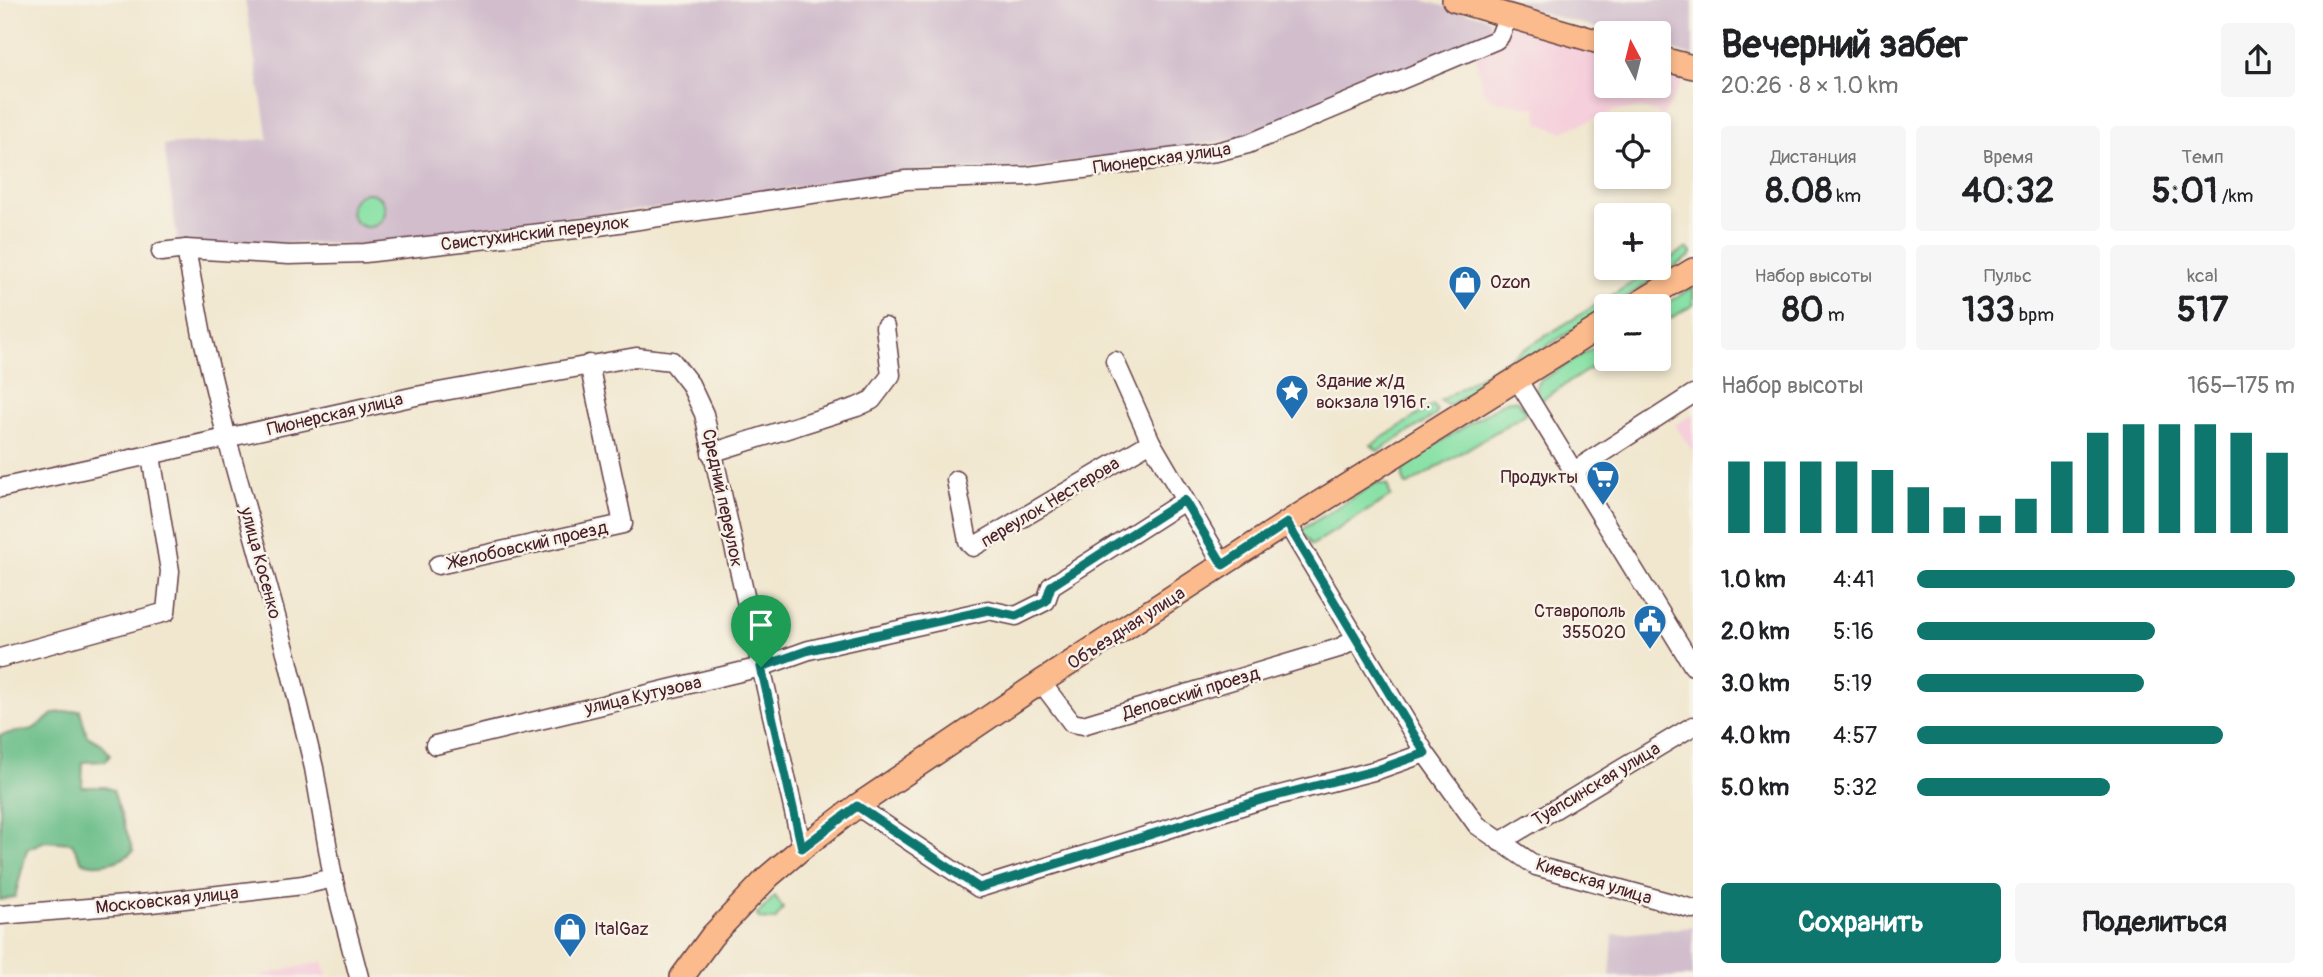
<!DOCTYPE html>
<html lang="ru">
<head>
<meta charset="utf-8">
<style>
	:root { --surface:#fff; --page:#f6f6f6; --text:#202124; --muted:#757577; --accent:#0f766e }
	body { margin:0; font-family:Pangolin,sans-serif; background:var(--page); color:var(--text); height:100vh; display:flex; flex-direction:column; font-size:26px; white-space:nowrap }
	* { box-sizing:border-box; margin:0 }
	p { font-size:23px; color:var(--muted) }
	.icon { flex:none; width:38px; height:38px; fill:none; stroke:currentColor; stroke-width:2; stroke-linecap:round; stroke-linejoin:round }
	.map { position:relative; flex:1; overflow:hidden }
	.panel { display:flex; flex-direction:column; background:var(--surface); width:630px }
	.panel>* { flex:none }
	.needle { width:46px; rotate:353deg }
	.controls { position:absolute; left:1594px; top:21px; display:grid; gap:14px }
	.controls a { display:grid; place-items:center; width:77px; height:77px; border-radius:7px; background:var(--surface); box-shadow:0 4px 10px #0003; font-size:35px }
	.pin { position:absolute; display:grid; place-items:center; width:60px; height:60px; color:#fff; margin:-72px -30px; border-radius:50% 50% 50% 0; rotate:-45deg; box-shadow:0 0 7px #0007 }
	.pin .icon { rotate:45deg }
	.round { display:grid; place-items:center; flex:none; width:74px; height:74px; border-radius:7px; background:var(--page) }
	.head { display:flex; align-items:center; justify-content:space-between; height:119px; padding:0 28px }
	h1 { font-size:38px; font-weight:700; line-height:52px }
	.metrics { display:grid; grid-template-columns:repeat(3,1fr); gap:10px; height:119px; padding:7px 28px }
	.metrics div { display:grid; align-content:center; border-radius:7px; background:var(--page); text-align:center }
	.metrics b { font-size:35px; font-weight:700 }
	.metrics small { font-size:19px; font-weight:400 }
	.metrics p { font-size:19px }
	.chart { height:196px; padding:14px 28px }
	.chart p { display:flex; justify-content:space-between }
	.chart svg { width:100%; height:126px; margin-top:7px; stroke:var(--accent); stroke-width:6 }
	.primary-button { display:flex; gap:14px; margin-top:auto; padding:14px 28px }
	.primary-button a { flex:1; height:80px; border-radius:7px; background:var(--accent); color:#fff; font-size:28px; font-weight:700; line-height:80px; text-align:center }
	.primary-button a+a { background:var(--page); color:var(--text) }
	ul { padding:0 28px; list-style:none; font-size:23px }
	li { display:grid; grid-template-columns:112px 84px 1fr; align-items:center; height:52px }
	li i { height:18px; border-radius:9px; background:var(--accent) }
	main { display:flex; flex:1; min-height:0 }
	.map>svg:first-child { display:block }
	.built { fill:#f5cfdb }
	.industrial { fill:#d1bdcc }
	.green { fill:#88e1a6; stroke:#698068; stroke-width:2 }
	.forest { fill:#6ebf8b; stroke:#5c6f5b; stroke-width:2 }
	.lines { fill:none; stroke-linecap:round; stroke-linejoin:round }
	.minor-casing { stroke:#633d44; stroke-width:21 }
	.major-casing { stroke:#633d44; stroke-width:26 }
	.minor { stroke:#fff; stroke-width:18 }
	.major { stroke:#fbbb8c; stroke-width:23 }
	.route-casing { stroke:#fff; stroke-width:14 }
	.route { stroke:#0f766e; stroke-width:9 }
	.labels { text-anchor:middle; stroke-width:5; stroke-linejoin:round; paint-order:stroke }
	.street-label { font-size:18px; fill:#4a1f2b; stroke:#f7f3e8 }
	.poi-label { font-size:18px; fill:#4a1f2b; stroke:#f7f3e8; text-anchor:start }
</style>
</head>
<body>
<main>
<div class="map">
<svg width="1693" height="977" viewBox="0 0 1693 977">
	<rect width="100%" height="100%" fill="#f7f3e8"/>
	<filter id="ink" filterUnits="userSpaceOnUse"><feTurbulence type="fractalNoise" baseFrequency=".0143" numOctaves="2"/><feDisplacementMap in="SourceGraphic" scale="14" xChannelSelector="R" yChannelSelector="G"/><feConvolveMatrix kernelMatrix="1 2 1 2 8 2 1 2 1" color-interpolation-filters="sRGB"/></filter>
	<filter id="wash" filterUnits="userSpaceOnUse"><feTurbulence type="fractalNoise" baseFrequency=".00686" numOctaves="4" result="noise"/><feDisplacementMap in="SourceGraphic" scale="28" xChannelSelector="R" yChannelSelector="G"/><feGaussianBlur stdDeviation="1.57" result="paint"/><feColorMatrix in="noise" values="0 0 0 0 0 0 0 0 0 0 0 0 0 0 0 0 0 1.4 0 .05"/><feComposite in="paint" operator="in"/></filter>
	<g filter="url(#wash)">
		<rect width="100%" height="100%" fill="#f1e7cf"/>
		<g class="built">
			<path d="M1508,22L1606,51V86H1659V65L1688,73L1663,116L1643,108L1614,111L1562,132L1538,123L1537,108L1495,101L1483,93L1475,53Z"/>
			<path d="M1693,414V452L1675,425Z"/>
			<path d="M323,961L327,977H255Z"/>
		</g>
		<g class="industrial">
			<path d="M245,0H1421L1485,17L1489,20L1493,32L1488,38L1253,134L1234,140L1024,169L932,170L883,175L796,187L727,201L534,221L465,234L353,248L347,244L329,243L178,244L164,145L268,139Z"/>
			<path d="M1495,0H1693V56L1659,46V33H1615Z"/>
			<path d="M1693,927V977H1610L1613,935Z"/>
		</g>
		<g class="green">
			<circle cx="368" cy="210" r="17"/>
			<path d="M1687,248L1691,253L1689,257L1621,300H1615L1611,296Z"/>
			<path d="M1693,287V305L1659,325V308Z"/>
			<path d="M1596,305L1599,314L1449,406L1440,401Z"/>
			<path d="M1606,340V358L1540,401C1534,394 1535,389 1540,381Z"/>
			<path d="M1511,400L1517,401L1526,411L1525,414L1408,485H1406C1401,475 1401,469 1409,461L1506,401Z"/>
			<path d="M1433,405L1437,411L1436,415L1378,451L1371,445Z"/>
			<path d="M1376,483L1387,485L1391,496L1312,545L1302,533L1303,529Z"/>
			<path d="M775,896L783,908L775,920L760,919L757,915Z"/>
		</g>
		<path class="forest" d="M80,710L87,736L102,744L110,755L106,761L83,762L82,787H105L113,790L133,851C122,863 97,867 82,862L72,843L45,841L27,849L15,897L0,900V735L33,729L55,713Z"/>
	</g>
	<g filter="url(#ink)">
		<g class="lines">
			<defs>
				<g id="minor">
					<path d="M186,249L202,335L227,439L287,656L314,768L333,878L359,977"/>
					<path d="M161,252L186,249L289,255L365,253L585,228L906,180L1028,176L1216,152L1248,144L1496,40L1500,36L1508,16"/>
					<path d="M1115,361L1151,442L1223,565"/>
					<path d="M1517,379L1693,666"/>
					<path d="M711,453L857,407L872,400L891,375L885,327"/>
					<path d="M1574,471L1693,394"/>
					<path d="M956,480L968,541L973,547L1151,442"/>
					<path d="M0,488L416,396L636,357L672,361L690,384L704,414L802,848"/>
					<path d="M1287,523L1425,753L1477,825L1536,866L1693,909"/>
					<path d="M438,565L623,524L589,364"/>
					<path d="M0,658L166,612L170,571L151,456"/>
					<path d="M1041,682L1072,723L1083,725L1339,648L1357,639"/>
					<path d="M435,745L761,667L809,650L988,610L1016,616L1046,601L1051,586L1184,501"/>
					<path d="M857,806L979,888L1264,799L1377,770L1425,753"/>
					<path d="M1500,842L1693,726"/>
					<path d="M0,915L151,903L303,885L333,878"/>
				</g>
				<g id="major">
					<path d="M1454,0L1606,44"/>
					<path d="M1659,58L1693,67"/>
					<path d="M1634,306L1693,270"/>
					<path d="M682,977L712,936L769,876L802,848L857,806L1041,682L1287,523L1606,323"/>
				</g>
			</defs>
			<use href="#minor" class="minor-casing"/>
			<use href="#major" class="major-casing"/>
			<use href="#minor" class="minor"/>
			<use href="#major" class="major"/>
		</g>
	</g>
	<g class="lines" filter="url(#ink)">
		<defs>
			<path id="route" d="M1184,500L1223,565L1287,523L1425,753L1377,770L1264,799L979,888L857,806L802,848L761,667L809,650L988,610L1016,616L1046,601L1051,586Z"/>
		</defs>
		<use href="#route" class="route-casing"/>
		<use href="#route" class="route"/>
	</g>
	<defs>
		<symbol id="shop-pin" viewBox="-11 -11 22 30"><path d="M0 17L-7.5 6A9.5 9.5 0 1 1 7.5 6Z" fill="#1f6fb2" stroke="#f7f3e8"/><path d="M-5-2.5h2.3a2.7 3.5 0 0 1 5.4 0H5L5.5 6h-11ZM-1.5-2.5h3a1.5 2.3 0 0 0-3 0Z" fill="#fff"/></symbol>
		<symbol id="sight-pin" viewBox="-11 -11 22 30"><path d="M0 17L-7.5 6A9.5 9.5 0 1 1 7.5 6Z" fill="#1f6fb2" stroke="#f7f3e8"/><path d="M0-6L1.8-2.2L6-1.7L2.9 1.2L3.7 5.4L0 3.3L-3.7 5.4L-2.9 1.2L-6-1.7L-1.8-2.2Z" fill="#fff"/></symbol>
		<symbol id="supermarket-pin" viewBox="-11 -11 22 30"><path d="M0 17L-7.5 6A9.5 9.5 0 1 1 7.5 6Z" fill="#1f6fb2" stroke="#f7f3e8"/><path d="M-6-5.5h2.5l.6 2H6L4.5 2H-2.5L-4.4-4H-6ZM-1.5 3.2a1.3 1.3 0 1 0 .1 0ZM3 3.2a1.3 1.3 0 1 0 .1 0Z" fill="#fff"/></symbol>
		<symbol id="civic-pin" viewBox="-11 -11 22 30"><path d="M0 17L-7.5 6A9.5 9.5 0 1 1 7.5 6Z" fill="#1f6fb2" stroke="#f7f3e8"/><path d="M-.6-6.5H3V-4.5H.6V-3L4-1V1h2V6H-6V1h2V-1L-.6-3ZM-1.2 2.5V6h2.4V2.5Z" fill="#fff"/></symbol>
	</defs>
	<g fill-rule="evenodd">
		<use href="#shop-pin" x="1446" y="263" width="38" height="52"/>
		<use href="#sight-pin" x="1273" y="372" width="38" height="52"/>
		<use href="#supermarket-pin" x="1584" y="458" width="38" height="52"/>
		<use href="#civic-pin" x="1631" y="602" width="38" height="52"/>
		<use href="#shop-pin" x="551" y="910" width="38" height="52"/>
	</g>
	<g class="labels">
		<g class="street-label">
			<text transform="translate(1162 158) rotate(-8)" y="6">Пионерская улица</text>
			<text transform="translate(535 233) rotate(-7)" y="6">Свистухинский переулок</text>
			<text transform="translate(335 414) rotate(-13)" y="6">Пионерская улица</text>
			<text transform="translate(723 498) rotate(78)" y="6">Средний переулок</text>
			<text transform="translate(1050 502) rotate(-31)" y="6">переулок Нестерова</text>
			<text transform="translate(528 545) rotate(-13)" y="6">Желобовский проезд</text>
			<text transform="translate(261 563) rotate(75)" y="6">улица Косенко</text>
			<text transform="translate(1126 628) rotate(-33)" y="6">Объездная улица</text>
			<text transform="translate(1191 693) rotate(-17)" y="6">Деповский проезд</text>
			<text transform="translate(643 695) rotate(-13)" y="6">улица Кутузова</text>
			<text transform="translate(1596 784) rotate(-31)" y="6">Туапсинская улица</text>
			<text transform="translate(1594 881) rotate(17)" y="6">Киевская улица</text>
			<text transform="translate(167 900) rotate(-6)" y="6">Московская улица</text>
		</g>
		<g class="poi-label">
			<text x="1490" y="288">Ozon</text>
			<text x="1316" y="387">Здание ж/д<tspan x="1316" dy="21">вокзала 1916 г.</tspan></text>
			<text x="1578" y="483" text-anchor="end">Продукты</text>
			<text x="1626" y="617" text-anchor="end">Ставрополь<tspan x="1626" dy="21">355020</tspan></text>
			<text x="594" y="935">ItalGaz</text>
		</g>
	</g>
</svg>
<div class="controls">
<a><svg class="needle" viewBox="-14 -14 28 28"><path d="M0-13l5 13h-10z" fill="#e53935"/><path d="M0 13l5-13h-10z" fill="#757577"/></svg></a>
<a><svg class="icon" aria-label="locate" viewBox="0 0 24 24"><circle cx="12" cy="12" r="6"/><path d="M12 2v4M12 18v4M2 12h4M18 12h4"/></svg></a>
<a>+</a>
<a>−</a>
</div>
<div class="pin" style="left:761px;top:667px;background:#1e9e55"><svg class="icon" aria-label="arrive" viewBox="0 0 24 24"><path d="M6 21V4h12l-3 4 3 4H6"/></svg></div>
</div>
<section class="panel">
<div class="head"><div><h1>Вечерний забег</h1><p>20:26 · 8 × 1.0 km</p></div><a class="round"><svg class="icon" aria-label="share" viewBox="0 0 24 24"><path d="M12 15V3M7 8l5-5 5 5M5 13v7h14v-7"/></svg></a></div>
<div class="metrics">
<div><p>Дистанция</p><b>8.08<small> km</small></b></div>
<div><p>Время</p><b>40:32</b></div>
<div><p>Темп</p><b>5:01<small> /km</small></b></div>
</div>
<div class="metrics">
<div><p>Набор высоты</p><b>80<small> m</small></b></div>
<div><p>Пульс</p><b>133<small> bpm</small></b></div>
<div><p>kcal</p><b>517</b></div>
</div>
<div class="chart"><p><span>Набор высоты</span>165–175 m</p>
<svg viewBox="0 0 160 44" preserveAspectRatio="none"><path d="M5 44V19M15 44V19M25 44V19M35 44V19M45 44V22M55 44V28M65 44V35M75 44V38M85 44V32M95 44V19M105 44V9M115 44V6M125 44V6M135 44V6M145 44V9M155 44V16"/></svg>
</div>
<ul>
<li><b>1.0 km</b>4:41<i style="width:100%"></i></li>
<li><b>2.0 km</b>5:16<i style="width:63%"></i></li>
<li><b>3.0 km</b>5:19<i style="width:60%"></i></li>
<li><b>4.0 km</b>4:57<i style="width:81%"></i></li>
<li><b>5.0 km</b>5:32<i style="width:51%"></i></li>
</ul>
<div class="primary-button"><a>Сохранить</a><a>Поделиться</a></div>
</section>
</main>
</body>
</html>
